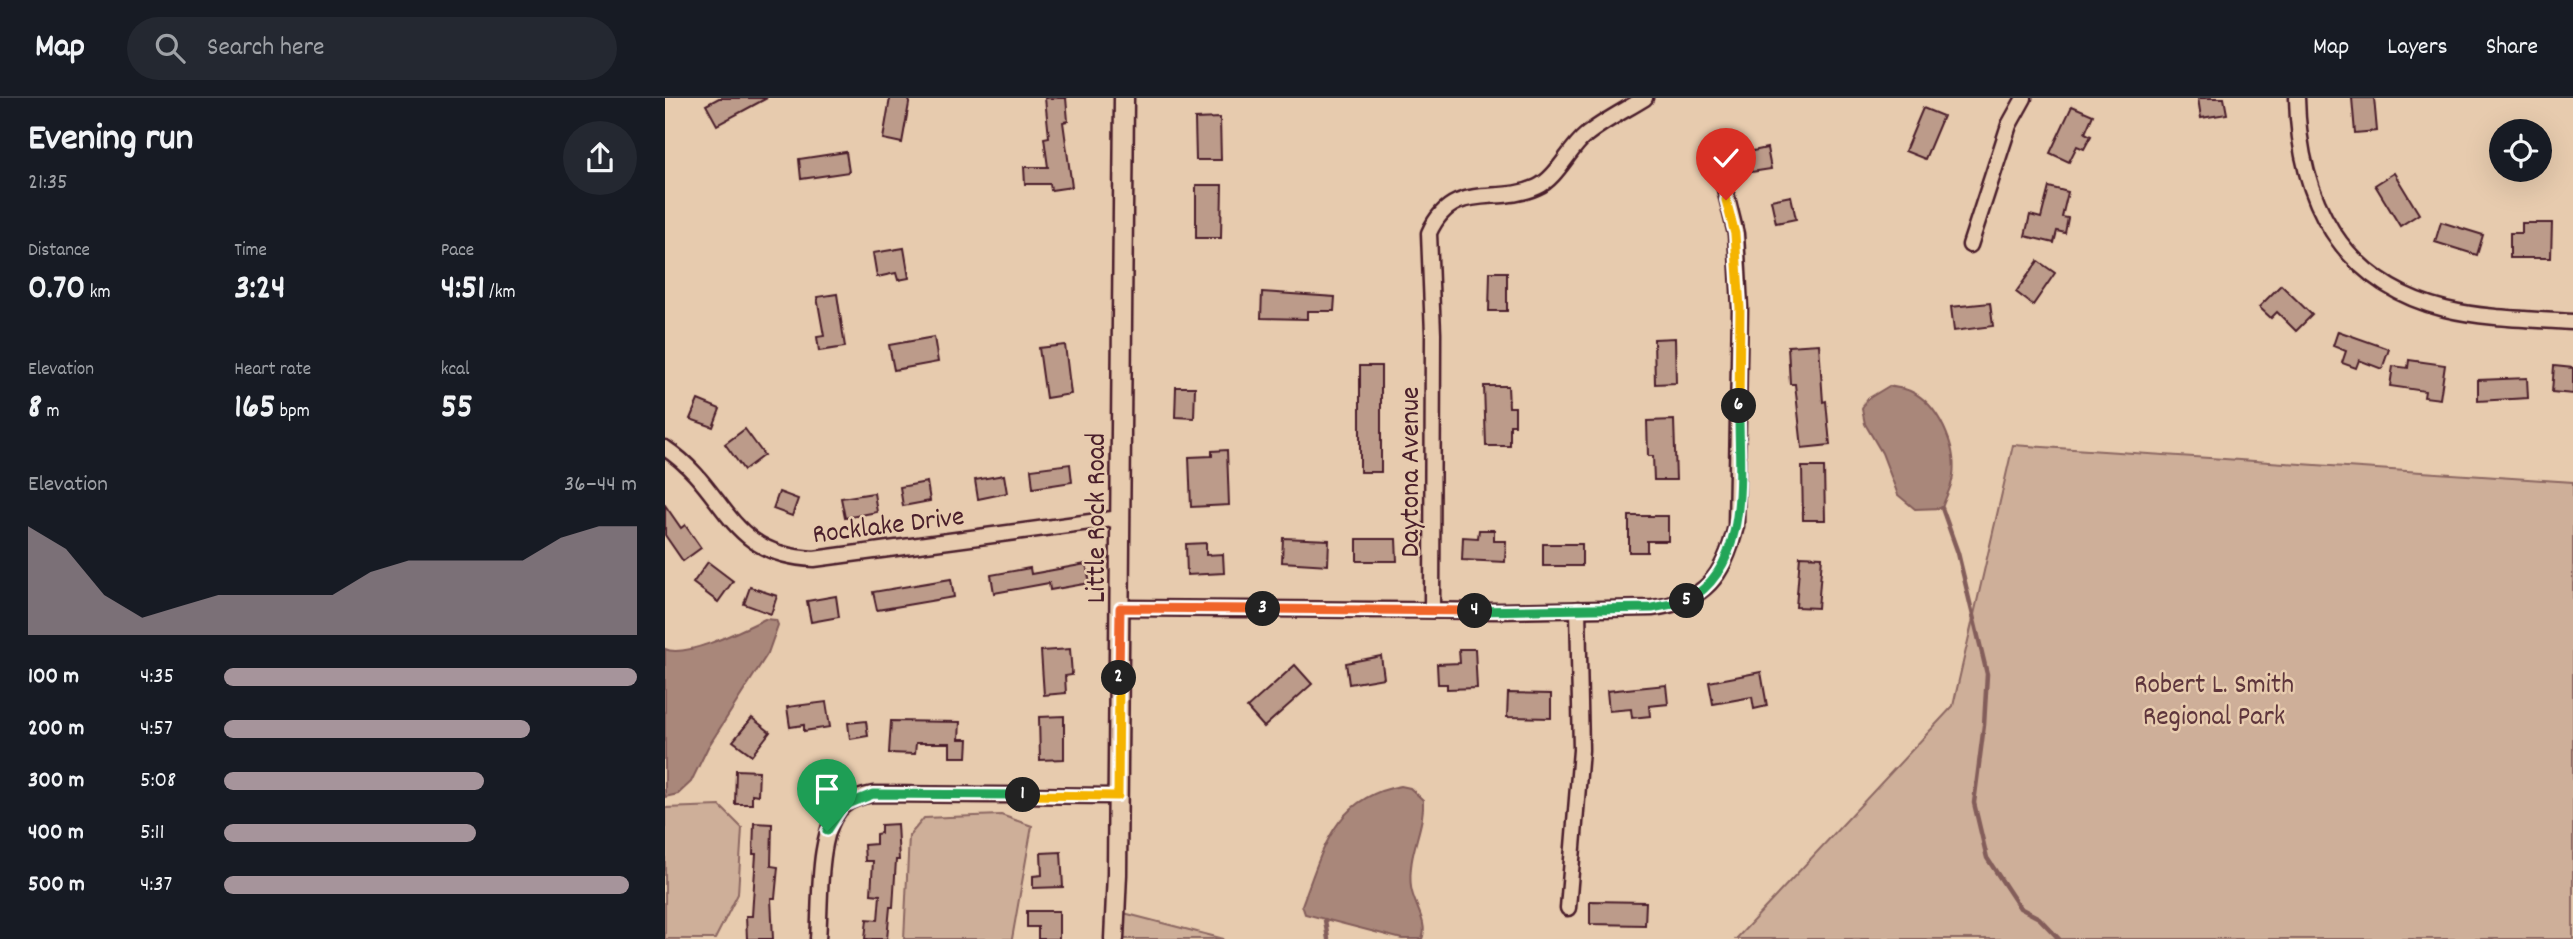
<!DOCTYPE html>
<html lang="en">
<head>
<meta charset="utf-8">
<style>
	:root { --surface:#171b24; --page:#242831; --text:#f1f3f6; --muted:#9ea1a6; --line:#363941; --accent:#a6949b }
	body { margin:0; font-family:Dekko,sans-serif; background:var(--page); color:var(--text); height:100vh; display:flex; flex-direction:column; font-size:26px; white-space:nowrap }
	* { box-sizing:border-box; margin:0 }
	p { font-size:23px; color:var(--muted) }
	.icon { flex:none; width:38px; height:38px; fill:none; stroke:currentColor; stroke-width:2; stroke-linecap:round; stroke-linejoin:round }
	.map { position:relative; flex:1; overflow:hidden }
	.side { display:flex; flex-direction:column; background:var(--surface); width:665px }
	.side>* { flex:none }
	.controls { position:absolute; left:1824px; top:21px; display:grid; gap:14px }
	.controls a { display:grid; place-items:center; width:63px; height:63px; border-radius:50%; background:var(--surface); box-shadow:0 7px 28px #0002; font-size:35px }
	.pin { position:absolute; display:grid; place-items:center; width:60px; height:60px; color:#fff; margin:-72px -30px; border-radius:50% 50% 50% 0; rotate:-45deg; box-shadow:0 0 7px #0007 }
	.pin .icon { rotate:45deg }
	.km { position:absolute; width:35px; height:35px; margin:-18px; border-radius:50%; background:#222; color:#fff; font-size:19px; line-height:35px; text-align:center }
	.round { display:grid; place-items:center; flex:none; width:74px; height:74px; border-radius:37px; background:var(--page) }
	.headline { display:flex; align-items:center; justify-content:space-between; height:119px; padding:0 28px }
	h1 { font-size:38px; font-weight:700; line-height:52px }
	.stats { display:grid; grid-template-columns:repeat(3,1fr); gap:10px; height:119px; padding:7px 28px }
	.stats div { display:grid; align-content:center }
	.stats b { font-size:35px; font-weight:700 }
	.stats small { font-size:19px; font-weight:400 }
	.stats p { font-size:19px }
	.chart { height:196px; padding:14px 28px }
	.chart p { display:flex; justify-content:space-between }
	.chart svg { width:100%; height:126px; margin-top:7px; fill:var(--accent); opacity:.7 }
	ul { padding:0 28px; list-style:none; font-size:23px }
	li { display:grid; grid-template-columns:112px 84px 1fr; align-items:center; height:52px }
	li i { height:18px; border-radius:9px; background:var(--accent) }
	header { display:flex; align-items:center; gap:42px; box-sizing:border-box; height:98px; padding:0 35px; background:var(--surface); border-bottom:2px solid var(--line) }
	header strong { font-size:33px }
	nav { display:flex; gap:38px; margin-inline-start:auto; font-size:24px }
	.search { width:490px; height:63px; background:var(--page); display:flex; align-items:center; gap:18px; box-sizing:border-box; padding:0 24px; border-radius:38px; color:var(--muted); font-size:26px }
	main { display:flex; flex:1; min-height:0 }
	.map>svg:first-child { display:block }
	.green { fill:#ceaf99; stroke:#8c6762; stroke-width:2 }
	.water { fill:#a9877a; stroke:#835d5a; stroke-width:2 }
	.lines { fill:none; stroke-linecap:round; stroke-linejoin:round }
	.stream { stroke:#835d5a; stroke-width:4.5 }
	.building { fill:#bc9b8a; stroke:#4a1f2b; stroke-width:2 }
	.minor-casing { stroke:#4a1f2b; stroke-width:19 }
	.major-casing { stroke:#4a1f2b; stroke-width:23 }
	.minor { stroke:#e7cbae; stroke-width:14 }
	.major { stroke:#e7cbae; stroke-width:18 }
	.split-1-casing { stroke:#fff; stroke-width:14 }
	.split-2-casing { stroke:#fff; stroke-width:14 }
	.split-3-casing { stroke:#fff; stroke-width:14 }
	.split-4-casing { stroke:#fff; stroke-width:14 }
	.split-5-casing { stroke:#fff; stroke-width:14 }
	.split-6-casing { stroke:#fff; stroke-width:14 }
	.split-7-casing { stroke:#fff; stroke-width:14 }
	.split-1 { stroke:#22a559; stroke-width:9 }
	.split-2 { stroke:#f5b400; stroke-width:9 }
	.split-3 { stroke:#f0652b; stroke-width:9 }
	.split-4 { stroke:#f0652b; stroke-width:9 }
	.split-5 { stroke:#22a559; stroke-width:9 }
	.split-6 { stroke:#22a559; stroke-width:9 }
	.split-7 { stroke:#f5b400; stroke-width:9 }
	.labels { text-anchor:middle; stroke-width:5; stroke-linejoin:round; paint-order:stroke }
	.street-label { font-size:28px; fill:#4a1f2b; stroke:#e7cbae }
	.park-label { font-size:28px; fill:#5e353c; stroke:#e7cbae }
</style>
</head>
<body>
<header>
<strong>Map</strong>
<div class="search"><svg class="icon" aria-label="search" viewBox="0 0 24 24"><circle cx="10" cy="10" r="6"/><path d="M15 15l6 6"/></svg>Search here</div>
<nav><a>Map</a><a>Layers</a><a>Share</a></nav>
</header>
<main>
<section class="side">
<div class="headline"><div><h1>Evening run</h1><p>21:35</p></div><a class="round"><svg class="icon" aria-label="share" viewBox="0 0 24 24"><path d="M12 15V3M7 8l5-5 5 5M5 13v7h14v-7"/></svg></a></div>
<div class="stats">
<div><p>Distance</p><b>0.70<small> km</small></b></div>
<div><p>Time</p><b>3:24</b></div>
<div><p>Pace</p><b>4:51<small> /km</small></b></div>
</div>
<div class="stats">
<div><p>Elevation</p><b>8<small> m</small></b></div>
<div><p>Heart rate</p><b>165<small> bpm</small></b></div>
<div><p>kcal</p><b>55</b></div>
</div>
<div class="chart"><p><span>Elevation</span>36–44 m</p>
<svg viewBox="0 0 160 44" preserveAspectRatio="none"><path d="M0 44V6L10 14L20 30L30 38L40 34L50 30L60 30L70 30L80 30L90 22L100 18L110 18L120 18L130 18L140 10L150 6L160 6V44z"/></svg>
</div>
<ul>
<li><b>100 m</b>4:35<i style="width:100%"></i></li>
<li><b>200 m</b>4:57<i style="width:74%"></i></li>
<li><b>300 m</b>5:08<i style="width:63%"></i></li>
<li><b>400 m</b>5:11<i style="width:61%"></i></li>
<li><b>500 m</b>4:37<i style="width:98%"></i></li>
</ul>
</section>
<div class="map">
<svg width="1908" height="841" viewBox="0 0 1908 841">
	<rect width="100%" height="100%" fill="#e7cbae"/>
	<filter id="ink" filterUnits="userSpaceOnUse"><feTurbulence type="fractalNoise" baseFrequency=".0143" numOctaves="2"/><feDisplacementMap in="SourceGraphic" scale="14" xChannelSelector="R" yChannelSelector="G"/><feConvolveMatrix kernelMatrix="1 2 1 2 8 2 1 2 1" color-interpolation-filters="sRGB"/></filter>
	<g filter="url(#ink)">
		<g class="green">
			<path d="M1348,347L1908,384V841H1071L1288,608Z"/>
			<path d="M55,708L77,730L73,796L50,841H0V710Z"/>
			<path d="M336,717L367,728L347,841H239L244,738L259,720Z"/>
			<path d="M451,813L559,841H449Z"/>
		</g>
		<g class="water">
			<path d="M1224,288C1230,290 1239,290 1245,293C1274,306 1292,349 1288,378C1287,389 1280,400 1277,410L1250,411L1233,397L1217,355L1200,326L1197,311L1201,302Z"/>
			<path d="M100,521L111,522L113,527L103,555L43,649L26,684L13,696L0,699V551C20,561 79,531 100,521Z"/>
			<path d="M736,688L745,690L758,702C760,731 742,755 746,789C748,806 764,825 757,841H737L640,816L637,807C658,752 669,699 736,688Z"/>
		</g>
		<g class="lines">
			<g class="stream">
				<path d="M1277,410L1293,455L1322,576L1319,627L1309,705L1322,760L1355,810L1374,820L1394,841"/>
				<path d="M660,822L663,841"/>
			</g>
		</g>
		<g class="building">
			<path d="M54,0H102L52,27L41,7Z"/>
			<path d="M225,0H245L237,45L218,41Z"/>
			<path d="M380,0H401L403,23L398,24L407,89L386,92L385,86H360L359,69H383L379,40L384,39Z"/>
			<path d="M1533,0H1559L1562,16L1536,20Z"/>
			<path d="M1687,0H1709L1712,33L1690,35Z"/>
			<path d="M1407,8L1428,17L1420,35L1426,38L1419,51L1412,48L1404,64L1385,55Z"/>
			<path d="M1258,10L1278,18L1260,61L1240,53Z"/>
			<path d="M555,20L556,62H531L530,21Z"/>
			<path d="M1102,50L1106,71L1086,74L1083,54Z"/>
			<path d="M181,54L184,74L136,81L134,61Z"/>
			<path d="M1729,75L1754,116L1735,128L1710,87Z"/>
			<path d="M531,87H557L556,140H531Z"/>
			<path d="M1384,89L1403,94L1397,119L1403,120L1400,135L1392,133L1389,145L1360,138L1365,117L1376,120Z"/>
			<path d="M1126,98L1131,121L1111,125L1106,102Z"/>
			<path d="M1776,124L1818,137L1812,157L1770,144Z"/>
			<path d="M1857,125H1887L1886,160H1845V135H1857Z"/>
			<path d="M239,150L244,180L233,182L231,175L212,179L208,155Z"/>
			<path d="M1373,163L1390,175L1368,207L1351,194Z"/>
			<path d="M825,174H842V213H824Z"/>
			<path d="M1616,187L1647,217L1631,233L1612,214L1606,220L1594,209Z"/>
			<path d="M597,194L670,199L669,213H642V221L596,220Z"/>
			<path d="M172,196L180,249L154,253L152,239L159,238L152,199Z"/>
			<path d="M1325,205L1328,228L1289,233L1286,209Z"/>
			<path d="M1673,233L1724,251L1717,271L1694,262L1691,270L1677,265L1681,253L1668,248Z"/>
			<path d="M269,239L273,264L229,272L224,247Z"/>
			<path d="M1010,240L1011,285L990,286L989,241Z"/>
			<path d="M1154,246L1158,304L1161,303L1165,347L1137,350L1130,286H1125L1123,248Z"/>
			<path d="M400,247L406,296L381,300L374,250Z"/>
			<path d="M1744,262L1780,267L1775,301L1759,299L1760,293L1725,288L1728,268L1743,270Z"/>
			<rect x="695" y="268" width="21" height="106"/>
			<path d="M1889,268L1908,270V296L1887,294Z"/>
			<path d="M1862,280L1863,300L1813,303V282Z"/>
			<path d="M819,288H843L844,309H850V327H845V348H821Z"/>
			<path d="M511,289H530L529,320L510,319Z"/>
			<path d="M33,302L55,311L48,329L25,321Z"/>
			<path d="M1009,322L1011,382H989L988,358H983L982,323Z"/>
			<path d="M80,331L99,357L79,372L60,346Z"/>
			<path d="M562,352L564,407L526,409L524,359L547,358V353Z"/>
			<path d="M405,366L407,384L368,390L366,371Z"/>
			<path d="M1137,369H1159L1160,422H1138Z"/>
			<path d="M339,377L342,395L313,401L310,382Z"/>
			<path d="M262,384L265,403L238,408L235,389Z"/>
			<path d="M114,394L133,401L127,418L108,411Z"/>
			<path d="M209,395L212,414L180,420L176,400Z"/>
			<path d="M0,407L16,430L20,427L36,450L18,463L0,437Z"/>
			<path d="M964,418H1003V443H982V454H964Z"/>
			<path d="M814,432H829V443H841L840,464L797,462L798,439L813,440Z"/>
			<path d="M618,440L664,442L663,467L617,464Z"/>
			<path d="M692,441H731L732,463H692Z"/>
			<path d="M541,445V457L558,456L559,475L522,477L521,446Z"/>
			<rect x="878" y="446" width="39" height="22"/>
			<path d="M1135,458L1157,459L1153,510L1131,509Z"/>
			<path d="M43,464L68,483L53,504L28,485Z"/>
			<path d="M421,466L425,485L385,492L384,485L329,495L326,477L365,470L366,476Z"/>
			<path d="M286,481L289,499L212,512L208,494Z"/>
			<path d="M85,489L112,498L106,516L79,506Z"/>
			<path d="M171,498L174,519L146,524L142,503Z"/>
			<path d="M405,551L407,577L400,578L401,595L379,597L376,553Z"/>
			<path d="M794,551H810L812,590L782,591V586H773L772,566L795,565Z"/>
			<path d="M716,558L719,580L684,586L681,565Z"/>
			<path d="M630,567L647,586L599,629L582,610Z"/>
			<path d="M1096,574L1102,608L1089,611L1087,599L1048,606L1044,584Z"/>
			<path d="M1001,587L1003,606L984,608L985,618L967,620L966,611L944,613L942,593Z"/>
			<path d="M843,595L886,596V620L842,619Z"/>
			<path d="M161,604L165,629L139,633V627L125,629L122,609Z"/>
			<path d="M399,618V661L375,662L374,619Z"/>
			<path d="M87,620L105,634L87,657L68,643Z"/>
			<path d="M201,623L203,638L185,641L183,625Z"/>
			<path d="M226,623L295,624L294,641H303L302,659H285V645H251L250,656L224,655Z"/>
			<path d="M71,672L94,673L93,697L87,696V706H70Z"/>
			<path d="M89,725L107,726L106,768L113,769L110,800H106L108,841H82L81,818H87L91,756H88Z"/>
			<path d="M232,726L234,762H231L228,809H225L222,841H200L202,821L213,822L215,797L206,796L208,763H200L199,747L211,746V736L216,735V727Z"/>
			<path d="M396,754L398,789L368,790V778L377,777L376,755Z"/>
			<path d="M925,803L981,804L980,827L925,826Z"/>
			<path d="M362,813H394V841H373V829H362Z"/>
		</g>
		<g class="lines">
			<defs>
				<g id="minor">
					<path d="M1632,0C1634,100 1675,185 1780,211C1821,221 1866,221 1908,224"/>
					<path d="M1305,147L1344,27L1359,0"/>
					<path d="M0,350C64,393 60,457 149,461L455,420"/>
					<path d="M455,510L836,513L987,510C1040,504 1059,478 1071,428L1075,210L1071,136L1058,83"/>
					<path d="M767,512L768,236L764,135C788,81 831,108 872,89C892,80 904,51 920,38C938,23 961,12 980,0"/>
					<path d="M144,685L172,715"/>
					<path d="M903,810L916,652L913,511"/>
					<path d="M153,841C156,807 151,731 178,708C186,701 197,698 208,696L453,698"/>
				</g>
				<path id="major" d="M449,841L452,776L459,0"/>
			</defs>
			<use href="#minor" class="minor-casing"/>
			<use href="#major" class="major-casing"/>
			<use href="#minor" class="minor"/>
			<use href="#major" class="major"/>
		</g>
	</g>
	<g class="lines" filter="url(#ink)">
		<defs>
			<path id="split-1" d="M162,733L178,708L208,696L358,697"/>
			<path id="split-2" d="M358,697L453,698L454,580"/>
			<path id="split-3" d="M454,580L455,510L598,511"/>
			<path id="split-4" d="M598,511L810,513"/>
			<path id="split-5" d="M810,513L987,510L1022,503"/>
			<path id="split-6" d="M1022,503C1088,466 1073,372 1074,308"/>
			<path id="split-7" d="M1061,102L1070,136L1075,210L1074,308"/>
		</defs>
		<use href="#split-1" class="split-1-casing"/>
		<use href="#split-2" class="split-2-casing"/>
		<use href="#split-3" class="split-3-casing"/>
		<use href="#split-4" class="split-4-casing"/>
		<use href="#split-5" class="split-5-casing"/>
		<use href="#split-6" class="split-6-casing"/>
		<use href="#split-7" class="split-7-casing"/>
		<use href="#split-1" class="split-1"/>
		<use href="#split-2" class="split-2"/>
		<use href="#split-3" class="split-3"/>
		<use href="#split-4" class="split-4"/>
		<use href="#split-5" class="split-5"/>
		<use href="#split-6" class="split-6"/>
		<use href="#split-7" class="split-7"/>
	</g>
	<g class="labels">
		<g class="street-label">
			<text transform="translate(743 374) rotate(-90)" y="10">Daytona Avenue</text>
			<text transform="translate(429 420) rotate(-90)" y="10">Little Rock Road</text>
			<text transform="translate(223 425) rotate(-7)" y="10">Rocklake Drive</text>
		</g>
		<g class="park-label">
			<text x="1549" y="594">Robert L. Smith<tspan x="1549" dy="32">Regional Park</tspan></text>
		</g>
	</g>
</svg>
<div class="controls">
<a><svg class="icon" aria-label="locate" viewBox="0 0 24 24"><circle cx="12" cy="12" r="6"/><path d="M12 2v4M12 18v4M2 12h4M18 12h4"/></svg></a>
</div>
<div class="pin" style="left:162px;top:733px;background:#1e9e55"><svg class="icon" aria-label="arrive" viewBox="0 0 24 24"><path d="M6 21V4h12l-3 4 3 4H6"/></svg></div>
<div class="pin" style="left:1061px;top:102px;background:#d93025"><svg class="icon" aria-label="check" viewBox="0 0 24 24"><path d="M5 12l5 5 9-10"/></svg></div>
<b class="km" style="left:358px;top:697px">1</b>
<b class="km" style="left:454px;top:580px">2</b>
<b class="km" style="left:598px;top:511px">3</b>
<b class="km" style="left:810px;top:513px">4</b>
<b class="km" style="left:1022px;top:503px">5</b>
<b class="km" style="left:1074px;top:308px">6</b>
</div>
</main>
</body>
</html>
